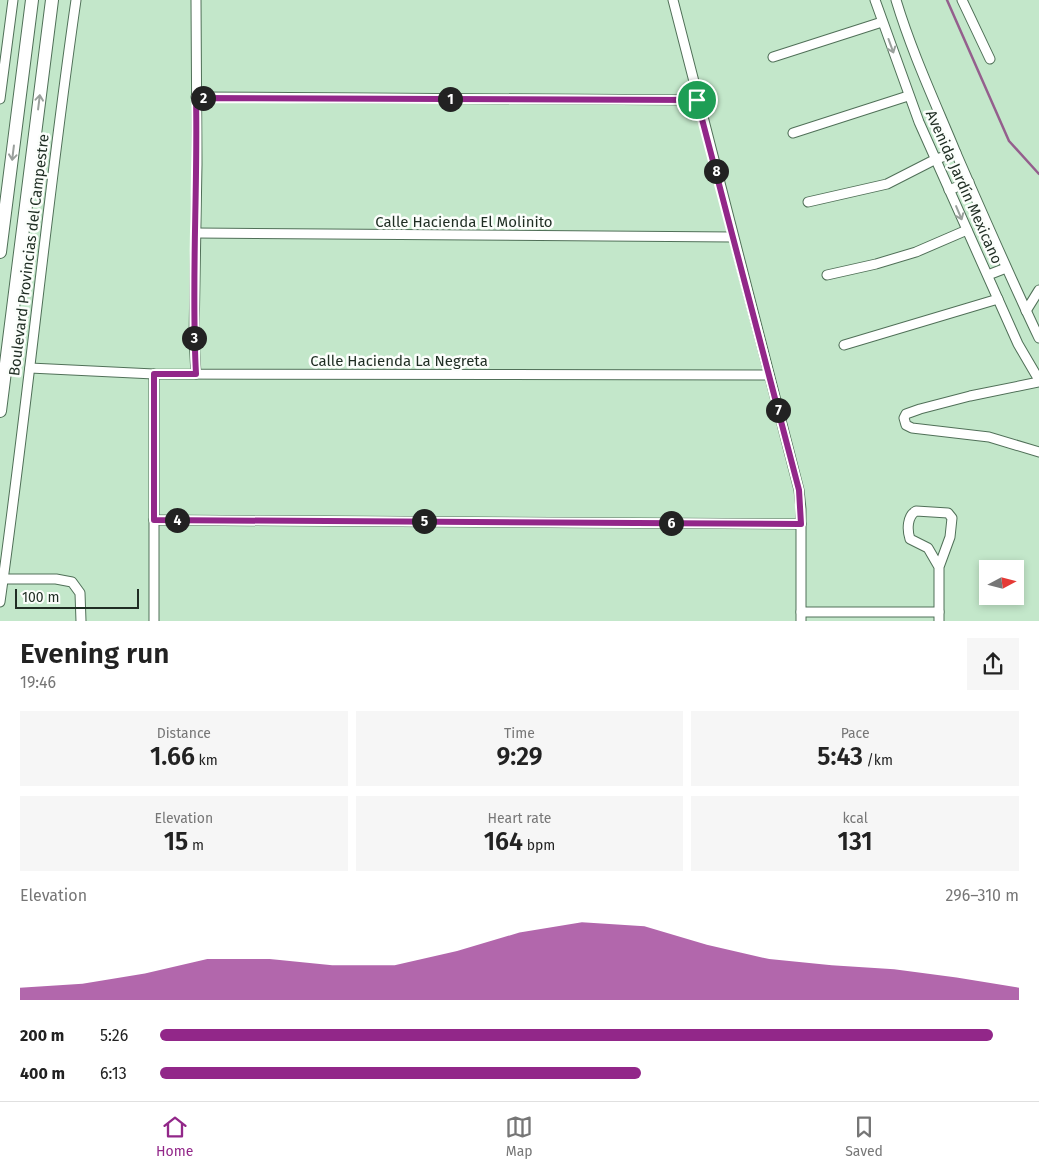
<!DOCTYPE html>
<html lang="en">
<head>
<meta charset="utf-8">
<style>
	:root { --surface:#fff; --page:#f6f6f6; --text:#222; --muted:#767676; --line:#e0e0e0; --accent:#922789 }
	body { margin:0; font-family:"Fira Sans",sans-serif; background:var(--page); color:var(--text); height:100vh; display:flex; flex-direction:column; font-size:19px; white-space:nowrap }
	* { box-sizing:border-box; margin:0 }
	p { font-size:16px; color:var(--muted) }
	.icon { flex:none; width:28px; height:28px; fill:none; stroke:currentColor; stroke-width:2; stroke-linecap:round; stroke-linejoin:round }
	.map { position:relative; height:621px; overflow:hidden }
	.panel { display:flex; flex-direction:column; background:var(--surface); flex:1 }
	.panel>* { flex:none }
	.needle { width:32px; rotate:83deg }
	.buttons { position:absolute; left:979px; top:560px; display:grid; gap:10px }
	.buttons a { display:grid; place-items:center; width:45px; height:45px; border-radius:0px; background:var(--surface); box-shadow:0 2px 8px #0003; font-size:25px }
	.scale { position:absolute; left:15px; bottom:12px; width:124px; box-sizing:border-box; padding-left:5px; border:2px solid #1f2d23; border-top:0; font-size:14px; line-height:18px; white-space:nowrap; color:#1f2d23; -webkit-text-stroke:4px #fbfefb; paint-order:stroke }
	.pin { position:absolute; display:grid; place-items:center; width:42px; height:42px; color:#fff; margin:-21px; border:2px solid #fff; border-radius:50%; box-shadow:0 1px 5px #0007 }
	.km { position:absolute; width:25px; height:25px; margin:-12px; border-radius:50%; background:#222; color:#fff; font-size:14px; line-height:25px; text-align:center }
	.round { display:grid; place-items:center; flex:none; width:52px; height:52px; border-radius:0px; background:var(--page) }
	.head { display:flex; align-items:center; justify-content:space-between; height:85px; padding:0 20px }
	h1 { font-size:28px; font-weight:600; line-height:38px }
	.stats { display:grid; grid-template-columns:repeat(3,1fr); gap:8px; height:85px; padding:5px 20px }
	.stats div { display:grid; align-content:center; border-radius:0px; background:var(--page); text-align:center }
	.stats b { font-size:25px; font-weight:600 }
	.stats small { font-size:14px; font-weight:400 }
	.stats p { font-size:14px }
	.chart { height:140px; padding:10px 20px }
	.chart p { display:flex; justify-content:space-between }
	.chart svg { width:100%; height:90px; margin-top:5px; fill:var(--accent); opacity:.7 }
	ul { padding:0 20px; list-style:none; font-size:16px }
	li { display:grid; grid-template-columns:80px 60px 1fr; align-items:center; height:38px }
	li i { height:12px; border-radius:6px; background:var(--accent) }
	.tabs { display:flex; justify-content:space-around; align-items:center; height:70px; border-top:1px solid var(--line); background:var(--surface); font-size:14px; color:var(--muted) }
	.tabs a { display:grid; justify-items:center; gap:2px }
	.tabs .on { color:var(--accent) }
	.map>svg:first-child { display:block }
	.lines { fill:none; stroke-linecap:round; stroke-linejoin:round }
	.stream { stroke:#945f8d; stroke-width:2.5 }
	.minor-casing { stroke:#507058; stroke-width:11 }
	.primary-casing { stroke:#507058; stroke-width:14 }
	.minor { stroke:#fff; stroke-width:9 }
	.primary { stroke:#fff; stroke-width:12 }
	.oneway { stroke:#9aa09c }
	.route-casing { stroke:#fff; stroke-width:10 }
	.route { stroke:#922789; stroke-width:6 }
	.labels { text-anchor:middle; stroke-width:5; stroke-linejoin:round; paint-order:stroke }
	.street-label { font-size:15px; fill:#1f2d23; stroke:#fbfefb }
</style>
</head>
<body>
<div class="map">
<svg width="1039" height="621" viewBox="0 0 1039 621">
	<rect width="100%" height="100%" fill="#c3e7ca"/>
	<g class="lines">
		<path class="stream" d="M947,0L1009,141L1039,174"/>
		<defs>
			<g id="minor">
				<path d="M673,0L799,490L801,509V621"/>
				<path d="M875,0L919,122L1018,344L1039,380"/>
				<path d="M896,0C912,53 935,102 956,153C983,215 1010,277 1039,338"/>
				<path d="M962,0L990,59"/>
				<path d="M773,57L882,22"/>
				<path d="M196,97L697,100"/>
				<path d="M0,99L13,0"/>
				<path d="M793,133L908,96"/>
				<path d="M949,190L969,182"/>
				<path d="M808,202L887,184L936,159L956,153"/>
				<path d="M196,233L733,237"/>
				<path d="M827,275L876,264L916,252L967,230"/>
				<path d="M988,275L1006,268"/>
				<path d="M1026,311L1039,290"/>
				<path d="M844,345L998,299"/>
				<path d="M30,368L154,374L769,375"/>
				<path d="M154,374V621"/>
				<path d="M196,374L194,338L197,164L196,0"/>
				<path d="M1039,382L970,396L920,409L906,414L904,418L906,425L912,428L989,437L1039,452"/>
				<path d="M154,520L801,524"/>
				<path d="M939,567L928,548L910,539C907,530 907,516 916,511L948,513L952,518L950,537L939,567V621"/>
				<path d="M3,579H56L72,582L80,593L81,621"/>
				<path d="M0,602C28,402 47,200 76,0"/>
				<path d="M801,612H939"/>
			</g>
			<g id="primary">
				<path d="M0,252L32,0"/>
				<path d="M0,411L52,0"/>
			</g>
		</defs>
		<use href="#minor" class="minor-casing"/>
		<use href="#primary" class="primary-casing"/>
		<use href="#minor" class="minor"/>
		<use href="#primary" class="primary"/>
	</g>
	<defs><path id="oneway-shaft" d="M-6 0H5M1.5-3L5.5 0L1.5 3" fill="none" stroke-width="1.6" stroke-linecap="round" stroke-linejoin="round" transform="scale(1.25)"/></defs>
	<g class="oneway">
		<use href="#oneway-shaft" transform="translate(891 46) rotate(70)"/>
		<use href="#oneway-shaft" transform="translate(39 102) rotate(-83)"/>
		<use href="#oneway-shaft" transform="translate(13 153) rotate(97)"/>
		<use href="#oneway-shaft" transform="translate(959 213) rotate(67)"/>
	</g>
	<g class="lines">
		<defs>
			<path id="route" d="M196,98L697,100L799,490L801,524L154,520V374H196C191,282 198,190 196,98Z"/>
		</defs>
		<use href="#route" class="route-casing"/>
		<use href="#route" class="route"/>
	</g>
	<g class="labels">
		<g class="street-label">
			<text transform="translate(964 187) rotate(66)" y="5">Avenida Jardín Mexicano</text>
			<text x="464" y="227">Calle Hacienda El Molinito</text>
			<text transform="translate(29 255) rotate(-83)" y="5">Boulevard Provincias del Campestre</text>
			<text x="399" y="366">Calle Hacienda La Negreta</text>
		</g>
	</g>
</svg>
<div class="buttons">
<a><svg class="needle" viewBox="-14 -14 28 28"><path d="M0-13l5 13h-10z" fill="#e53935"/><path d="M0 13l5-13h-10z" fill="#767676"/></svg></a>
</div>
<div class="scale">100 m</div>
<div class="pin" style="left:697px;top:100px;background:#1e9e55"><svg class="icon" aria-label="arrive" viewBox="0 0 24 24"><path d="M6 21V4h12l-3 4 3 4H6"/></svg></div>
<b class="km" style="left:450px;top:99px">1</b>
<b class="km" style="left:203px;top:98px">2</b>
<b class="km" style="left:194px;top:338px">3</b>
<b class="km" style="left:177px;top:520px">4</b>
<b class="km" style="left:424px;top:521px">5</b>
<b class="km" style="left:671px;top:523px">6</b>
<b class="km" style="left:778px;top:410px">7</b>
<b class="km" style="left:716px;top:171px">8</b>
</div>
<section class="panel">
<div class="head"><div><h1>Evening run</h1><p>19:46</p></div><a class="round"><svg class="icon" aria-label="share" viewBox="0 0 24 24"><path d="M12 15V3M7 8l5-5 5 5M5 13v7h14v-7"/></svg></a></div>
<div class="stats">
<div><p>Distance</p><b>1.66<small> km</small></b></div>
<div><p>Time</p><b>9:29</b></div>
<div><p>Pace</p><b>5:43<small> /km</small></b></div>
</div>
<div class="stats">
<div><p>Elevation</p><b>15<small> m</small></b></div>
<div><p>Heart rate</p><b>164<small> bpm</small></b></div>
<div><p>kcal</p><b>131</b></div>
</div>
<div class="chart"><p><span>Elevation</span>296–310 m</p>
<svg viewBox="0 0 160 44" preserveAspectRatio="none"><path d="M0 44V38L10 36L20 31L30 24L40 24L50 27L60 27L70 20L80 11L90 6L100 8L110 17L120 24L130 27L140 29L150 33L160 38V44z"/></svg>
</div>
<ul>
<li><b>200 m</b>5:26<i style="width:97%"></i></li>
<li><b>400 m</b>6:13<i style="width:56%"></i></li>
</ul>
</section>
<nav class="tabs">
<a class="on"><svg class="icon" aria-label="home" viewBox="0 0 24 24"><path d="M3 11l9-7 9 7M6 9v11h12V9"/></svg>Home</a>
<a><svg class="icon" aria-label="map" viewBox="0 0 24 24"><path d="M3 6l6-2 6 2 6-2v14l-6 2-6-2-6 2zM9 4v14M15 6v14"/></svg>Map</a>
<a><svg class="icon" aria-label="saved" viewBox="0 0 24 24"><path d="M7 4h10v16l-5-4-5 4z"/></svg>Saved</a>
</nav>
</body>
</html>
